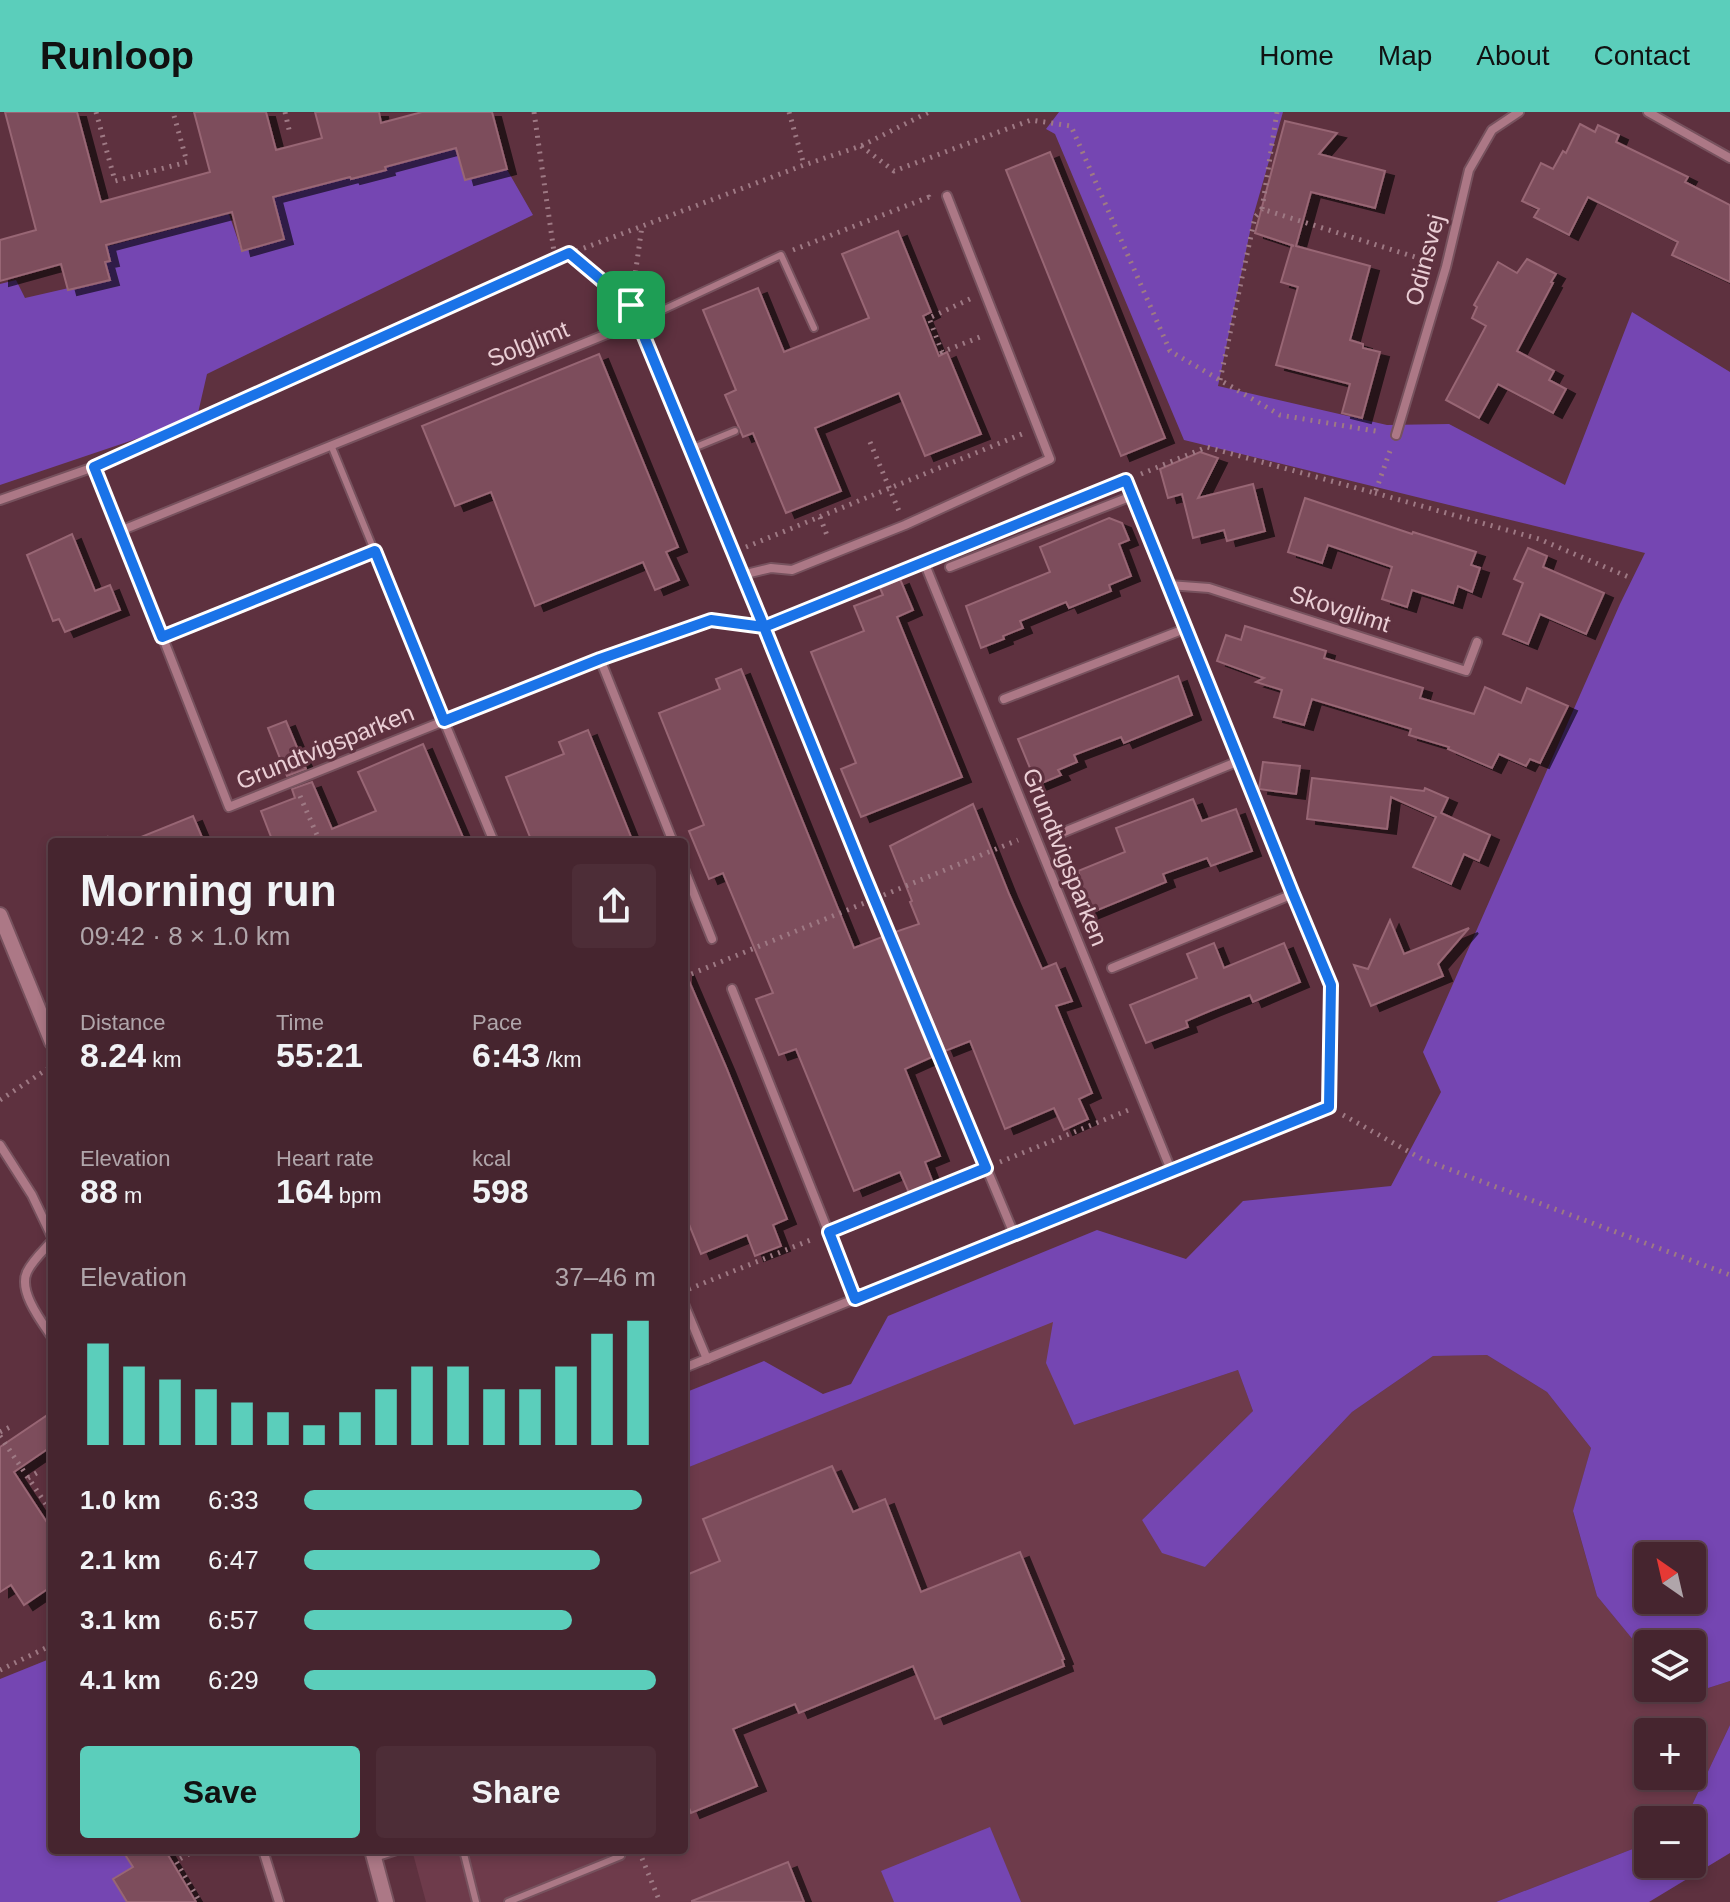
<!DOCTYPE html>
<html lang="en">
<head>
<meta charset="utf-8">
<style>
	:root { --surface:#46252f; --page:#4d2d37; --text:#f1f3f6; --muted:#b0a5aa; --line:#5e424b; --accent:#5bcebb }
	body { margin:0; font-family:Helvetica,sans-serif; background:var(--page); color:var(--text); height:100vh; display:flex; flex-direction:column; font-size:30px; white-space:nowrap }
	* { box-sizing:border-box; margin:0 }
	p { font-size:26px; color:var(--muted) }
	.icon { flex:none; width:44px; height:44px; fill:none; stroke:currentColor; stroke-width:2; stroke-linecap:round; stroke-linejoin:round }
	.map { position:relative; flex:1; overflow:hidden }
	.sheet { position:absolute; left:48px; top:726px; width:640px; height:1016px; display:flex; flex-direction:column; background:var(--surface); border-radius:8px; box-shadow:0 4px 12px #0003,0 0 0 2px var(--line) }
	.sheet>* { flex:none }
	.needle { width:52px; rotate:326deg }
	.fabs { position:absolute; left:1634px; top:1430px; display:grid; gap:16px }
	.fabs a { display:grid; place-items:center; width:72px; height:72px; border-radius:8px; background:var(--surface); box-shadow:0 4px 12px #0003,0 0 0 2px var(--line); font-size:40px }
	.pin { position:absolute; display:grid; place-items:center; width:68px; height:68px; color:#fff; margin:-34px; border-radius:16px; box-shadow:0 4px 12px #0006 }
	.round { display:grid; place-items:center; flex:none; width:84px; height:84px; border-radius:8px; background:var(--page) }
	.head { display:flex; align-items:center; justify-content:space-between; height:136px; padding:0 32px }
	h1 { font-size:44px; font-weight:700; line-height:60px }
	.figures { display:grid; grid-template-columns:repeat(3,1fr); gap:12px; height:136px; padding:8px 32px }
	.figures div { display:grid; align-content:center }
	.figures b { font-size:34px; font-weight:700 }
	.figures small { font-size:22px; font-weight:400 }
	.figures p { font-size:22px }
	.chart { height:224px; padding:16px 32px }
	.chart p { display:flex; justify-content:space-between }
	.chart svg { width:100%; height:144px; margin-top:8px; stroke:var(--accent); stroke-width:6 }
	.button { display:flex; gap:16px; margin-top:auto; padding:16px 32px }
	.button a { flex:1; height:92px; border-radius:8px; background:var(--accent); color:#111; font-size:32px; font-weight:700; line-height:92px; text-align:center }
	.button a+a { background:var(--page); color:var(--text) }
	ul { padding:0 32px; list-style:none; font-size:26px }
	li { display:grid; grid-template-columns:128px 96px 1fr; align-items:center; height:60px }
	li i { height:20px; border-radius:10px; background:var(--accent) }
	header { display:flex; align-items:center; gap:48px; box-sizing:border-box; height:112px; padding:0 40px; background:var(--accent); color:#111 }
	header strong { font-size:38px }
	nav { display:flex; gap:44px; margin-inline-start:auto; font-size:28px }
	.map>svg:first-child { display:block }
	.built { fill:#6e3b4b; fill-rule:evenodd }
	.green { fill:#7546b2; fill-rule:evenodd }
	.building { fill:#7d4d5b; stroke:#986674; stroke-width:2; filter:url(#shadow) }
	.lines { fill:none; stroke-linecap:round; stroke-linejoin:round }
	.service-casing { stroke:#77525e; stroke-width:10 }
	.minor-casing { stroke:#77525e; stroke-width:12 }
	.tertiary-casing { stroke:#77525e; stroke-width:18 }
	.path { stroke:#9e7984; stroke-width:5; stroke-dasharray:2 6; stroke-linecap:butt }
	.service { stroke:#ac7886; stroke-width:6 }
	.minor { stroke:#ac7886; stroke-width:8 }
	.tertiary { stroke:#ac7886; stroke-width:14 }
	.route-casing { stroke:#fff; stroke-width:16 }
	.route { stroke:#1a73e8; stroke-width:10 }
	.labels { text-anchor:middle; stroke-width:6; stroke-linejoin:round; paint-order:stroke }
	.street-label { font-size:24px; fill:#eaced5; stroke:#5e313f }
</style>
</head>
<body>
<header>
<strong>Runloop</strong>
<nav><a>Home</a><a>Map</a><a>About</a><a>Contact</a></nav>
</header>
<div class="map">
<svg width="1730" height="1790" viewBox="0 0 1730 1790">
	<defs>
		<filter id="shadow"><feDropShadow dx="9" dy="5" stdDeviation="0" flood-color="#0009"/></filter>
	</defs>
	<rect width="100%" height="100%" fill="#5e313f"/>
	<path class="built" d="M1053,1209L1074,1313L1238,1258L1253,1299L1142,1408L1205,1455L1352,1300L1433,1244L1487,1243L1547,1280L1591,1336L1573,1400L1597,1484L1648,1546V1576H1692V1573L1705,1577L1730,1569V1613L1685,1708H1648V1731L1496,1790H426L412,1738H684V1357ZM1648,1620H1692V1664H1648Z"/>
	<g class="green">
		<path d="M1059,0H1283L1253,105L1218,274L1387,313L1449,312L1565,373L1632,200L1730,260V1569L1705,1577L1692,1573V1532H1648V1546L1597,1484L1573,1399L1591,1336L1547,1280L1487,1243L1433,1244L1352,1300L1205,1455L1162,1441L1142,1408L1253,1299L1238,1258L1074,1313L1046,1251L1053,1210L684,1357V1281L764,1249L823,1282L851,1272L888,1204L1097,1118L1186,1147L1243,1089L1391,1074L1441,980L1423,940L1620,492L1645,441L1184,328L1055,22L1046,17ZM1648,1444H1692V1488H1648Z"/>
		<path d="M456,36L505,54L533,103L207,262L198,301L142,325L0,373V172L16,168L25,186L108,167L101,136L229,102L241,137L281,126L271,86Z"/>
		<path d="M52,1546V1738H122L133,1755L127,1790H0V1567Z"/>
		<path d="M1730,1613V1741L1649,1790H1496L1648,1731V1752H1692V1708H1685Z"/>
		<path d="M990,1715L1021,1790H894L881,1759Z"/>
	</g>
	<g class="building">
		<path d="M5,0H77L101,90L210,60L194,0H266L276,38L322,26L315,0H379L381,11L422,0H492L507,57L465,68L456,36L385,55L386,58L351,67L350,65L273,85L284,127L242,139L232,100L106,133L110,149L105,150L110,168L68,178L61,152L0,169V128L36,118Z"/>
		<path d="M1285,9L1337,21L1319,42L1385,59L1375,96L1311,80L1296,134L1370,154L1350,228L1363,232V236L1380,240L1362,306L1342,301L1350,272L1276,253L1298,175L1281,170L1292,133L1294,134L1255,121Z"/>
		<path d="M1580,12L1595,20L1598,13L1619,23L1616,30L1688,65L1685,70L1730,93V170L1672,143L1678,130L1588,85L1569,123L1534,105L1539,97L1522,89L1541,51L1553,57L1563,39L1566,41Z"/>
		<path d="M1050,40L1165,326L1121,344L1006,58Z"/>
		<path d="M898,119L931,200L923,204L939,244L947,240L981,322L925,344L899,281L815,316L841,379L786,401L753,321L743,325L725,283L736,278L703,198L758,176L784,240L869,206L842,142Z"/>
		<path d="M1527,147L1556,162L1551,170L1553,171L1517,239L1554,259L1549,268L1566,277L1553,301L1498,272L1479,306L1446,288L1486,214L1472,206L1477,195L1474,193L1498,150L1517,161Z"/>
		<path d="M599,242L678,435L666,440L679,468L655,478L643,450L535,494L491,380L455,394L422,314Z"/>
		<path d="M1200,340L1218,346L1198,386L1253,372L1265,419L1227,429L1224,418L1193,426L1182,382L1168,386L1160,357Z"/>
		<path d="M1305,386L1412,422L1413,420L1476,440L1471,453L1480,456L1472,480L1458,474L1453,491L1412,478L1407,495L1382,487L1392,455L1328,433L1322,451L1288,440Z"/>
		<path d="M1109,406L1122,411L1129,428L1119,432L1131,464L1109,473L1111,479L1069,496L1066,490L1020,509L1023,516L1003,524L1004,527L981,536L966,494L1050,460L1040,435Z"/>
		<path d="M72,422L95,479L110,473L120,498L65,520L59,507L53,509L27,443Z"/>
		<path d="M1528,436L1547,444L1543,455L1604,481L1586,522L1540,502L1528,532L1503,522L1523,471L1514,467Z"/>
		<path d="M900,467L913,498L897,505L962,665L861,705L841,657L856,651L811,540L864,519L854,494L883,483L880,476Z"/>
		<path d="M1245,514L1326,539L1324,546L1423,576L1420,586L1474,602L1485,575L1521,591L1527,576L1568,594L1540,651L1530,647L1526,654L1499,642L1492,656L1448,637L1449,635L1409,623L1411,617L1312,587L1304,613L1274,605L1282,578L1256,570L1264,566L1217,549L1226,523L1241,528Z"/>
		<path d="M741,557L854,836L882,825L932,945L905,957L940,1044L925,1050L933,1071L909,1081L900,1060L854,1079L796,937L779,943L756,887L773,881L723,761L709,767L689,719L704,713L659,601L720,577L716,567Z"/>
		<path d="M1178,564L1192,603L1124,631L1121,625L1074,643L1077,650L1058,658L1061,663L1037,673L1018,627Z"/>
		<path d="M286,609L306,657L287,664L268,616Z"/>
		<path d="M588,618L633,730H532L506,665L564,642L559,630Z"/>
		<path d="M423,632L465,730H273L261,699L295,686L292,677L312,670L332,717L376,699L358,660Z"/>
		<path d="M1263,650L1300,654L1296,682L1259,677Z"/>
		<path d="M1312,666L1424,679L1425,676L1448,686L1441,701L1490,723L1479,749L1464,742L1451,772L1413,755L1436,705L1391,685L1387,717L1307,707Z"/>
		<path d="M1193,687L1202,709L1236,697L1252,739L1211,754L1207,746L1163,762L1166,770L1083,804L1071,774L1082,770L1078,759L1125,740L1116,716Z"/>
		<path d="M973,692L1009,782L1042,857L1056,851L1072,889L1056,894L1092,981L1079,987L1088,1007L1064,1018L1054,996L1005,1017L970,929L945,939L895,820L919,812L910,790L912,789L890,734Z"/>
		<path d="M193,704L204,730H132L131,729Z"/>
		<path d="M1390,808L1404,842L1469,816L1438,852L1443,864L1371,894L1354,853L1368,857Z"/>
		<path d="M1214,831L1224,856L1284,831L1300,870L1253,890L1250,883L1212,898L1186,909L1188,915L1146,931L1130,893L1197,866L1187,842Z"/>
		<path d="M684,857L726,955L787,1107L773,1113L781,1134L755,1144L747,1123L701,1142L684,1100Z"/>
		<path d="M52,1300V1334L14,1360L52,1418V1474L24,1493L11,1473L0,1480V1335Z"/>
		<path d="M832,1354L853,1400L885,1387L921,1480L1020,1440L1064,1547L1062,1548L1064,1554L935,1607L913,1554L799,1601L795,1592L733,1617L757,1674L691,1701L684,1684V1464L720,1449L703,1407Z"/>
		<path d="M122,1738H165L196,1790H127L113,1767L133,1755Z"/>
		<path d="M788,1750L804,1790H692V1789Z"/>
	</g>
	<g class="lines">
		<defs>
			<g id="service">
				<path d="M639,209L781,143L814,216"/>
				<path d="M331,333L444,609"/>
				<path d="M691,337L735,319"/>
				<path d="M463,1738L476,1790"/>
				<path d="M375,1746L400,1738"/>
				<path d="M508,1790L621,1744L619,1738"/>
			</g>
			<g id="minor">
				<path d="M1648,0L1730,46"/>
				<path d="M1396,323L1446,155L1469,58L1492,18L1519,0"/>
				<path d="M1126,368L1132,384"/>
				<path d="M0,388L94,355L152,498L229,695L444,609L494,730"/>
				<path d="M120,419L639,209L742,463L771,456L792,458L905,413L1050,347L947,84"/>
				<path d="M1169,473L1209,476L1466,559L1477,530"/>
				<path d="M764,515L863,760"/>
				<path d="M600,547L673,730"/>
				<path d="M1004,587L1187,516"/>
				<path d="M444,609L600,547L711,508L764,515L924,450L1171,1058"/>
				<path d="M1059,722L1239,649"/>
				<path d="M684,757L712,827"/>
				<path d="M886,816L1014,1122"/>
				<path d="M1112,856L1293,782"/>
				<path d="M732,877L855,1187"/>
				<path d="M0,1033L32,1083L52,1125"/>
				<path d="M52,1129C44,1138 32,1149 27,1160C18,1179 41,1209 52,1225"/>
				<path d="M684,1192L707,1247"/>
				<path d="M684,1256L1329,995L1331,873L1293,782L1132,384L950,455"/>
				<path d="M263,1738L279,1790"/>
			</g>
			<g id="tertiary">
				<path d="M0,803L52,930"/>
				<path d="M372,1738L386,1790"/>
			</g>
		</defs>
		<use href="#service" class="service-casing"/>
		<use href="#minor" class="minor-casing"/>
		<use href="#tertiary" class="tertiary-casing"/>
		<g class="path">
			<path d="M96,0L115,69L187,50L173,0"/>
			<path d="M285,0L290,22"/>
			<path d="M534,0L555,147"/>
			<path d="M789,0L804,53"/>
			<path d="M1277,0L1262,97L1431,150"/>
			<path d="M861,34L894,59L1031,8L1071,14L1170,239L1280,303L1381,320"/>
			<path d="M793,138L929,85L930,88"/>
			<path d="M570,142L632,195"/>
			<path d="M970,187L929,206L942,240L985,223"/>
			<path d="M631,192L642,114"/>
			<path d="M1220,268L1255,105L1262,97"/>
			<path d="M870,330L899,399"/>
			<path d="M109,348L555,147L804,53L861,34L929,0"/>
			<path d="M1141,362L1207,335L1375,381L1391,336"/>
			<path d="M1375,381L1539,427L1631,466"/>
			<path d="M820,405L828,426"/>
			<path d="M746,435L1022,322"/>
			<path d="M749,479L757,499"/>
			<path d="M178,519L362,444"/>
			<path d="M300,684L317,723"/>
			<path d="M106,725L110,730"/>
			<path d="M869,776L881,803"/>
			<path d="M684,865L1018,728"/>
			<path d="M0,988L52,954"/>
			<path d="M1343,1003L1422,1047L1730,1163"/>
			<path d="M1000,1050L1131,997"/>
			<path d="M844,1114L972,1062"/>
			<path d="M689,1177L813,1127"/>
			<path d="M0,1320L10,1315"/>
			<path d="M0,1324L52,1401"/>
			<path d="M28,1366L40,1359"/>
			<path d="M0,1558L52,1533"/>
			<path d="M196,1738L176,1749L200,1790"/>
			<path d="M639,1739L660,1790"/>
		</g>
		<use href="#service" class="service"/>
		<use href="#minor" class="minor"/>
		<use href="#tertiary" class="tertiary"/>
	</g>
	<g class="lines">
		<defs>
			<path id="route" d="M631,193L569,141L94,355L162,525L375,439L444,609L600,547L711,508L764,515L863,760L986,1056L829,1120L855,1187L1329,995L1331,873L1293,782L1126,368L764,515L631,193"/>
		</defs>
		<use href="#route" class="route-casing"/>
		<use href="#route" class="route"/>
	</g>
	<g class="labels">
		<g class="street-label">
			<text transform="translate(1425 148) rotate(-75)" y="8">Odinsvej</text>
			<text transform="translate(528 232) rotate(-22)" y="8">Solglimt</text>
			<text transform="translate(1340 497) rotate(18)" y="8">Skovglimt</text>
			<text transform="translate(325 635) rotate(-22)" y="8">Grundtvigsparken</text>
			<text transform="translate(1065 745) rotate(68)" y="8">Grundtvigsparken</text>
		</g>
	</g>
</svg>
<div class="fabs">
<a><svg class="needle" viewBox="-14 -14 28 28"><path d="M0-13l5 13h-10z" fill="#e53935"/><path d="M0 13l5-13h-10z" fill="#b0a5aa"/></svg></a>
<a><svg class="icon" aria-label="layers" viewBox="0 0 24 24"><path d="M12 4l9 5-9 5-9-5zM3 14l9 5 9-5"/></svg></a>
<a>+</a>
<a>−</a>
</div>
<div class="pin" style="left:631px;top:193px;background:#1e9e55"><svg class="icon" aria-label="arrive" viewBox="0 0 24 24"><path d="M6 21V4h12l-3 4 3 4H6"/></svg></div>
<section class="sheet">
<div class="head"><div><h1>Morning run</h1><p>09:42 · 8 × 1.0 km</p></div><a class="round"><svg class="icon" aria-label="share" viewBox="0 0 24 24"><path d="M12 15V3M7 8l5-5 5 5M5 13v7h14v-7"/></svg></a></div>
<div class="figures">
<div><p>Distance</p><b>8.24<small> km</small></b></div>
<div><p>Time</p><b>55:21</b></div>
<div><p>Pace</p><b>6:43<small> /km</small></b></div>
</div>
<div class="figures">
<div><p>Elevation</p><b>88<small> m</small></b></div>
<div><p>Heart rate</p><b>164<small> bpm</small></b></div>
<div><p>kcal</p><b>598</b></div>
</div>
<div class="chart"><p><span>Elevation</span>37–46 m</p>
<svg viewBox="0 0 160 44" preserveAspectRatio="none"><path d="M5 44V13M15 44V20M25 44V24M35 44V27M45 44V31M55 44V34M65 44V38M75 44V34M85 44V27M95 44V20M105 44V20M115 44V27M125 44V27M135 44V20M145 44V10M155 44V6"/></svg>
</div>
<ul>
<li><b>1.0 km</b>6:33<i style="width:96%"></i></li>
<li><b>2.1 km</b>6:47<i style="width:84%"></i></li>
<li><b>3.1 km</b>6:57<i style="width:76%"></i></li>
<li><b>4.1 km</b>6:29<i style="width:100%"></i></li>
</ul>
<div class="button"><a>Save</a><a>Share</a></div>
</section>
</div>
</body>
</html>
